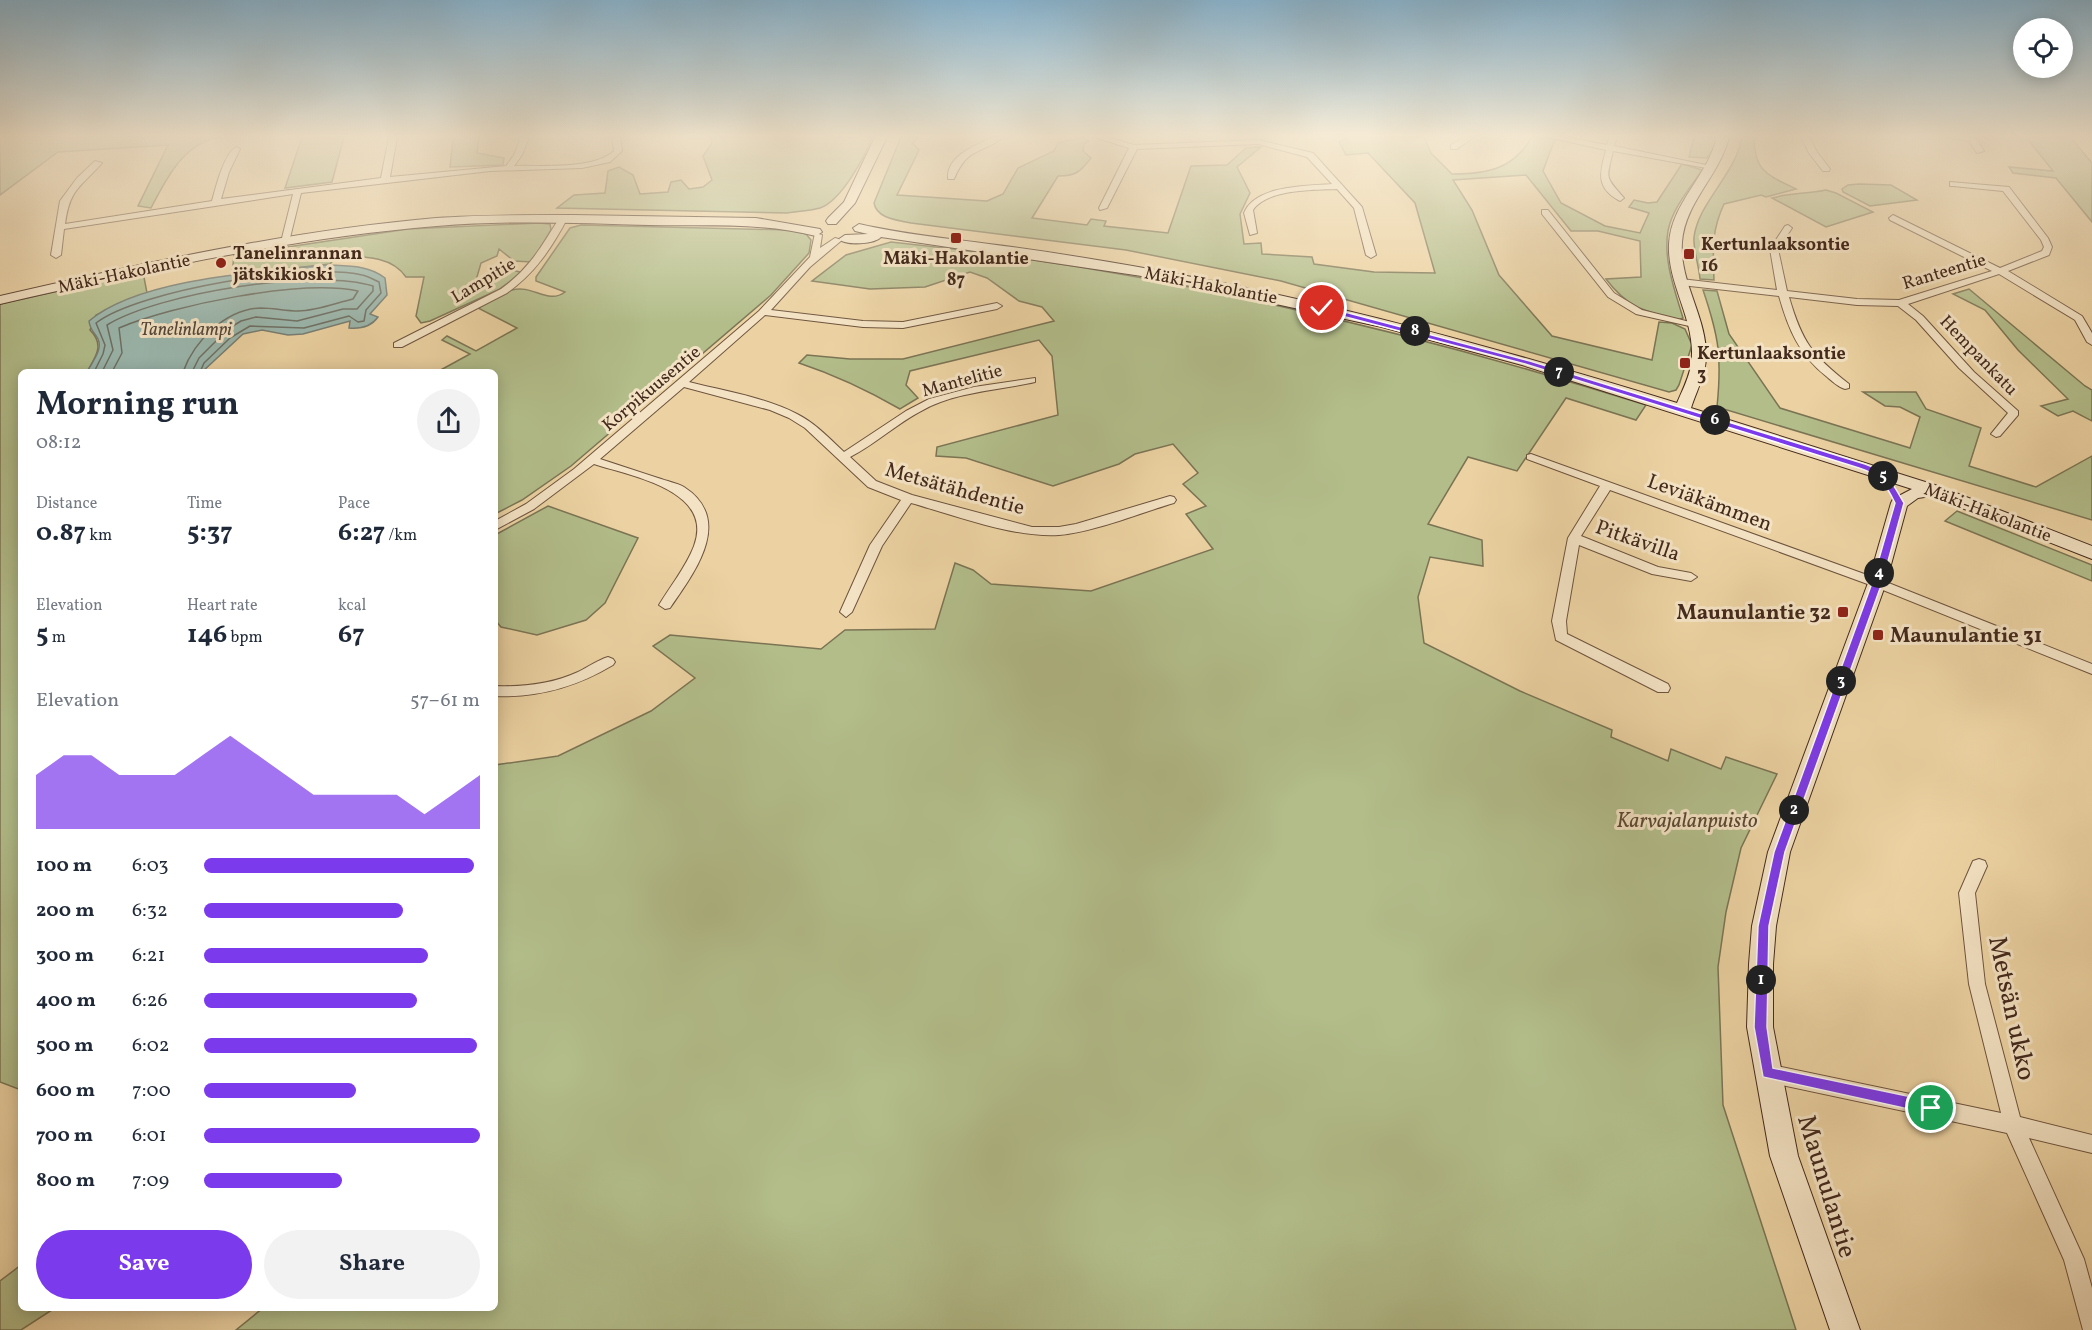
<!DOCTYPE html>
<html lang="en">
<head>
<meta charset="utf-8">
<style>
	:root { --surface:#fff; --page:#f2f2f3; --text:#1f2937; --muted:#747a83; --accent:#7c3aed }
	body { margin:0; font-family:Vollkorn,serif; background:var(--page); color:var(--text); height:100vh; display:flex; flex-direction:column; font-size:22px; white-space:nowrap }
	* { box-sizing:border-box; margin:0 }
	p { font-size:20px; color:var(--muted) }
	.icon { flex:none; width:33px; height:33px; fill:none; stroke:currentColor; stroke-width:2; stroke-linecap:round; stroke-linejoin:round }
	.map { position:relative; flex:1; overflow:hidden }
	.drawer { position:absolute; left:18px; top:369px; width:480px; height:942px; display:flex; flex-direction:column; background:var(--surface); border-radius:9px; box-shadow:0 3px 15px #0003 }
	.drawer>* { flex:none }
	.tools { position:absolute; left:2013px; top:18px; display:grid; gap:12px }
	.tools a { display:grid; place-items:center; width:60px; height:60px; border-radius:50%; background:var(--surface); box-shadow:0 3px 15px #0003; font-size:30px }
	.pin { position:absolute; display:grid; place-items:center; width:51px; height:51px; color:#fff; margin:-26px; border:3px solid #fff; border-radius:50%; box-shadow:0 2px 6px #0007 }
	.km { position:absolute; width:30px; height:30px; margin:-15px; border-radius:50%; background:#222; color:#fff; font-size:16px; line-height:30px; text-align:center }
	.round { display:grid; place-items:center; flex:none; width:63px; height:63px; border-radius:32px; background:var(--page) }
	.headline { display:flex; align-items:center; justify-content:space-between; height:102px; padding:0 18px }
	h1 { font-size:33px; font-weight:700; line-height:45px }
	.figures { display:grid; grid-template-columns:repeat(3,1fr); gap:9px; height:102px; padding:6px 18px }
	.figures div { display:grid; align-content:center }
	.figures b { font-size:26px; font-weight:700 }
	.figures small { font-size:16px; font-weight:400 }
	.figures p { font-size:16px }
	.chart { height:168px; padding:12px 18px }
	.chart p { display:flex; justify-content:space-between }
	.chart svg { width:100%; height:108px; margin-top:6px; fill:var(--accent); opacity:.7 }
	.primary-button { display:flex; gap:12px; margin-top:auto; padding:12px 18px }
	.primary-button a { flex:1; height:69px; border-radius:36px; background:var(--accent); color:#fff; font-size:24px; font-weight:700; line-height:69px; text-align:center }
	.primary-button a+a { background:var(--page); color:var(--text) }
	ul { padding:0 18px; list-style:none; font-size:20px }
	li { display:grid; grid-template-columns:96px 72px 1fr; align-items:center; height:45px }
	li i { height:15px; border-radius:8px; background:var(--accent) }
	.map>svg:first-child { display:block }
	.green { fill:#b2bd8a; stroke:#7b7454; stroke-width:1.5 }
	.water { fill:#9ab6ac; stroke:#787e73; stroke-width:1.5 }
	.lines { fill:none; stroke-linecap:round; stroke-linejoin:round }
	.shore { stroke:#6f7064; stroke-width:1.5 }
	.street-casing { stroke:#6e543e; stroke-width:2 }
	.secondary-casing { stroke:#442a1d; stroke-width:2 }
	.street { fill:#f3e2c3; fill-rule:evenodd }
	.secondary { fill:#f3e2c3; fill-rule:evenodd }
	.route { fill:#7c3aed; stroke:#fff; stroke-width:1.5 }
	.poi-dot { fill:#8f2418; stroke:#f3e2c3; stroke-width:2 }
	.labels { text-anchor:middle; stroke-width:6; stroke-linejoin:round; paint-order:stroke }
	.far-poi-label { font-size:18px; font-weight:bold; fill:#442a1d; stroke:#f3e2c3; text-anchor:start }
	.far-street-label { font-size:18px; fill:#442a1d; stroke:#f3e2c3 }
	.far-water-label { font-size:18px; font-style:italic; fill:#55463a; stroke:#f3e2c3 }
	.street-label { font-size:21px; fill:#442a1d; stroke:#f3e2c3 }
	.poi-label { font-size:21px; font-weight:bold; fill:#442a1d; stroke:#f3e2c3; text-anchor:end }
	.park-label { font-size:21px; font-style:italic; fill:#5a4733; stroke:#f3e2c3 }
	.near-street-label { font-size:26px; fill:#442a1d; stroke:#f3e2c3 }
</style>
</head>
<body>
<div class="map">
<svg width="2092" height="1330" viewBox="0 0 2092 1330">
	<rect width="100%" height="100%" fill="#ecd2a2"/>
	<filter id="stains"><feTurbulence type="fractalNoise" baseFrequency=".00333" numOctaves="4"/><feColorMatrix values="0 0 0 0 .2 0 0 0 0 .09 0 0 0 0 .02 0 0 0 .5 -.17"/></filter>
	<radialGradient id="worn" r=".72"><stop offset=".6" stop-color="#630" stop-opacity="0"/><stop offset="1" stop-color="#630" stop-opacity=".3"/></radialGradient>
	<g class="green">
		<path d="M0,137H222C185,141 167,177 151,208L138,206L168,145L58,152L0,195Z"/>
		<path d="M302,137H344L332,182L285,188Z"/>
		<path d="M453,137H479L477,153L504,158L503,165L450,167Z"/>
		<path d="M710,137H872C865,157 841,201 820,208C810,211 797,211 787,213L557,208L574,195L605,193L608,171L619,167L633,175L640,194L668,192L671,182L681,180L689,189L703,187L712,180L703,156L712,143Z"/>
		<path d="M901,137H918L913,143L919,150L897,195L987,201L1003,194L1018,168L1054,151L1058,143L1082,137L1089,141L1084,144L1083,151L1091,158C1080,172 1076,176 1058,176L1032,218L1087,225L1091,219L1106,221L1104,226L1168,233L1191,166L1227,165L1246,148L1261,147L1237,167L1250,193L1240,214L1244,244L1261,243L1262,254L1312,257L1314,264L1374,272L1435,273L1415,203L1368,153L1346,155L1339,142L1348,137H1424L1431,153L1452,174C1488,174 1513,169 1532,137L1555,139L1543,171L1561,203L1605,226L1640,233L1649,213L1629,207L1634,200L1648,203L1657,202L1682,164L1702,170C1690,188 1672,209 1668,231C1663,260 1675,291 1683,318L1678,320C1644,311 1628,308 1606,279L1641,277L1640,241L1598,231H1571L1526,175L1453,180L1472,210L1499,275L1552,336L1652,360L1659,322L1672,323L1685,329L1692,345L1679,385L1676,390L1669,392L1281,281L1126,250L911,223C898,220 877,219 874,203Z"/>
		<path d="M1694,137H1718L1715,146L1707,158L1689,157Z"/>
		<path d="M1742,137H1754C1754,172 1768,175 1796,189L1766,197L1761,195L1724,204C1711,232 1713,250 1714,280L1700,279C1699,266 1693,249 1694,237C1698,203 1736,174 1742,137Z"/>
		<path d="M2026,137H2070L2092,163V222L2056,178L2013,173L2009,167L2053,171Z"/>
		<path d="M1859,184L1891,185L1917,200L1870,206L1843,192L1842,189L1848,185Z"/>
		<path d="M1826,190L1836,193L1873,212L1826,227L1772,198C1789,193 1807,194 1826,190Z"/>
		<path d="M539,223L550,224L551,230L532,262L514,261L499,249L497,256L481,263L474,287L463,298C489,289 480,261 520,272L519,275L498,290L430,321L421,323L416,316L424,277H406C391,255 362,257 337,256L330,264L232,275L234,255L408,229Z"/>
		<path d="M581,225L788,230L806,234L811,240L809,253L771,295L571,466L522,500L495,514V372H437L470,354L442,340L447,336L476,351L517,328L478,308C489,302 501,294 512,290C532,284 548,305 565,292L536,281V277L570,228Z"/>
		<path d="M891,242C1148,268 1401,328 1646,405L1636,420L1566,398L1517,471L1468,457L1428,524L1482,540L1483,566L1430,557L1418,597L1424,643L1520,691L1612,730L1611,737L1668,761L1671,749L1721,769L1726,757L1777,774L1741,848L1726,912L1718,967L1723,1105L1796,1330H236L263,1308H495V765L558,756L651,711L695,678L653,646L670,635L821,649L845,630L935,629L955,563L973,570L991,584L1091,591L1213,549L1186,514L1206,506L1183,484L1198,473L1173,444L1135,454L1119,464L1053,486L966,458L936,456L937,447L1058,415L1052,356L1039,340L910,371L906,385L918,398L900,409C867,390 835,375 799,363L807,355L850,359H903L1054,321L1042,307L1019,301L987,278L970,272L925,287L870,289L812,281L846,255Z"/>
		<path d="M143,272L147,293L96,315L90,330C105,345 96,356 87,372H21V1090L0,1082V304Z"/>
		<path d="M1969,289L2085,386L2092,390V421L2073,411L2058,416L2041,406L2068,399L2018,350L1985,310L1953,294Z"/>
		<path d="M1703,290L1717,291L1729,334L1780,408L1910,448L1920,417L1900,407L1885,406L1863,392H1916L1926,409L1981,428L1969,466L2036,487L2092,456V520L1717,407C1722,357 1719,337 1703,290Z"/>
		<path d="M548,506L638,538L605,603L586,620L537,635L501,627L495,620V535Z"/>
		<path d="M1957,511L2092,565V581L1945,521Z"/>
		<path d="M21,1265V1308H55L21,1330H0V1281Z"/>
	</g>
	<path class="water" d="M328,265C348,266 369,265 385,278L387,295L370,314L378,317C371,327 361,329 349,328L350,321L303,334L288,335L262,330L243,334L202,372H87C92,362 103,350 98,339C94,332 90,330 89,321C140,278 261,272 328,265Z"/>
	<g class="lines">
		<g class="shore">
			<path d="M94,372L103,354L105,345L96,323C139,290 309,262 362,275C368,276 374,280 379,282L381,293L366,310L364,321L358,322L349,316L304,328L250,326L230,338L204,363L200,372"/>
			<path d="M102,372L113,350L107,325C159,293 315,268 373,286V291L357,309H343L297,321L256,317L241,321L228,329L199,358L192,372"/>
			<path d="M112,372L122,353L119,328C174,305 300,279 358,291L353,299C336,303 316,311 298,311C286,311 273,308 261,308C226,309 194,341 183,372"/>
		</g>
		<defs>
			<g id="street">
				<path d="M389,137H397L390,177L506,166L514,155L521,137H529L522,155L514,166C542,165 593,170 614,151L612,137H620L622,151L610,162L582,168L490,171L301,193L289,242L285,245L281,242L293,194L64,229L61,255L56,258L51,255L60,201L77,178L95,161L102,163C80,188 70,188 65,224L212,201C216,186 224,154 236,147L240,149L229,172L221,199L381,178Z"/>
				<path d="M993,137H1004C980,155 968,146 954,179H948C946,156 976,145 993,137Z"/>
				<path d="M1094,137H1107L1134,145L1258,140L1313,153L1362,207L1376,255L1371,258L1366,255L1354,208L1337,189C1314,190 1267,189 1253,210L1257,233L1250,235L1244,213C1255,185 1307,186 1332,184L1307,157L1258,144L1137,149L1107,208L1100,210L1099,208L1129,148Z"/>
				<path d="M1465,137H1474L1457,149H1451V145Z"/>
				<path d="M1547,137H1564L1607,145L1609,137H1617L1614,146L1716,167L1712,169L1613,151C1606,180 1605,176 1624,198L1620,201C1595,188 1600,172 1606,150Z"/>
				<path d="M1801,137H1809L1817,152L1830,169L1829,171H1823L1809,153Z"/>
				<path d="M1946,137H1975L1984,151L1977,153L1969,141Z"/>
				<path d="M1950,182L2009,187L2048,238L2052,247L2049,255L2008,271L2082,316L2092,333V345L2087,342L2075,320L1999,274L1908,304L1923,316L1974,372L2018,411V415L2000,436L1996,437L1991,434L2008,413L1959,368L1916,320L1898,306L1857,305L1789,297C1802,342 1812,355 1849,384V388L1845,389C1838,387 1832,381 1826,376C1799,355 1788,328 1779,296L1681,285L1676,282L1681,279L1777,290L1770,249L1785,226L1788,225L1792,228L1778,249L1787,291L1857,299L1899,300L1992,271L1890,220L1889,218L1893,215L2000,268L2042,251L2044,247L2041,240L2003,191L1953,186H1950Z"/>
				<path d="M1542,210H1548L1614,293L1642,310L1698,324V328L1636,314L1608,297L1542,214Z"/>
				<path d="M560,217L567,219C551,249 535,273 507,293L402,347H394V343L501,289C530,268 541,247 560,217Z"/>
				<path d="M815,233L822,235L820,248L835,238L842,240L810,267L771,310L863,321L903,322L997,303L1002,306L997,309L903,328L863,327L765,315L689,382C724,391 764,397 797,414C815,423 829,438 844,452L906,411L929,399L974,387L1035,378V382C997,391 958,391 923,410C897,423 876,444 850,457L876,481L912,495L1032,527H1059L1076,524L1170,496L1174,497L1176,500L1174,503C1140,513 1094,532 1059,535C1014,538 954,515 911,503L882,546L852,612L846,617L840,612L870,545L901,500L868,487L805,428L789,418L770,410L684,387L600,459C619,465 639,472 658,478C666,481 677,483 684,487C735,520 694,573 670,608L665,609L659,605C671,585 686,567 694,546C715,490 630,476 594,464L534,509L495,530V521L526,504L574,469L759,311L810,257Z"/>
				<path d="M1531,454L1881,580L2092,664V674L1873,586L1610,490L1581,536L1658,567L1691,573L1697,577L1691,581L1652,574L1579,545L1566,621L1567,634L1668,684L1670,688L1668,692H1658L1556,640L1552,621L1568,538L1600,486L1527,459V455Z"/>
				<path d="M608,657L613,659L615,662L613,665C576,687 538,698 495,696V686C524,687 552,684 578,672C588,667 598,660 608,657Z"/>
				<path d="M1979,859L1985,861L1987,866L1975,893L1985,984L2020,1117L2092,1135V1153L2029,1138L2084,1259L2092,1288V1330H2083L2064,1260L2007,1133L1767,1082L1761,1079L1758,1073L1761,1067L1767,1064L2001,1113L1969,984L1959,893L1973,861Z"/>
			</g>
			<g id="secondary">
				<path d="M875,137H887L855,203L836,224H828L826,221L828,218L844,202Z"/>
				<path d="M1717,137H1729C1720,175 1685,202 1682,242C1679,283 1708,318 1706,359C1705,376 1696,392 1691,408L1938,486L2092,546V559L1931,496L1918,498L1907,506L1886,583L1790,852L1776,926L1773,964V1027L1798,1156L1860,1330H1830L1770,1156L1747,1027L1749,964L1752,926L1768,852L1868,583L1891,503L1893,499L1912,489L1522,365L1382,327L1155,278L881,237C875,244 846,246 839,239L845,235L868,234L855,231L853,228L859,224C902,234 945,238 989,244C1044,251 1100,260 1155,270C1332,302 1505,350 1677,403C1682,391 1689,378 1691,365C1698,323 1667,286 1669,244C1671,203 1708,176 1717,137Z"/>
				<path d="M573,215L756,218L820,229L822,232L816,236C761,222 706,226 649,225C579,223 507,220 437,226C289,238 144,271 0,304V296C144,263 288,231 436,218C481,215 527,215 573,215Z"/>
			</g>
		</defs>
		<use href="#street" class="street-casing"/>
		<use href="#secondary" class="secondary-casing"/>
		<use href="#street" class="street"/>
		<use href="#secondary" class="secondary"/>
	</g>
	<linearGradient id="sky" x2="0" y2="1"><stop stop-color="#89b5d0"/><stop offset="0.42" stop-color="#f6ebd5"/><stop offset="1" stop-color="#f6ebd5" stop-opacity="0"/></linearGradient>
	<rect width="2092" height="323" fill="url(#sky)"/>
	<path class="route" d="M1322,306L1530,361L1865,464C1888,472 1892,482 1904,503L1882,583L1785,852L1769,926L1767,1027L1773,1068L1931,1101L1936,1103L1938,1108L1936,1112L1931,1114L1763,1077L1754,1027L1758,926L1774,852L1872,583L1895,503C1885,483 1881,475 1859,468L1525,364L1319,310Z"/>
	<g class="poi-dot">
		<rect x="950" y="232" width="12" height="12" rx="3"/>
		<rect x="1683" y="248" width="12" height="12" rx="3"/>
		<circle cx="221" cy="263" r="6"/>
		<rect x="1679" y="357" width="12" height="12" rx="3"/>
		<rect x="1837" y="606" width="12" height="12" rx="3"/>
		<rect x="1872" y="629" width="12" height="12" rx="3"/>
	</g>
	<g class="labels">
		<g class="far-poi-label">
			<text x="1701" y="250">Kertunlaaksontie<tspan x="1701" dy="21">16</tspan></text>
			<text x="233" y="259">Tanelinrannan<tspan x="233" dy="21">jätskikioski</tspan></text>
			<text x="956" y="264" text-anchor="middle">Mäki-Hakolantie<tspan x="956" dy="21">87</tspan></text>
			<text x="1697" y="359">Kertunlaaksontie<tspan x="1697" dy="21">3</tspan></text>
		</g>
		<g class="far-street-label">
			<text transform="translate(1944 271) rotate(-17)" y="6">Ranteentie</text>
			<text transform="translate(124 273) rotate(-12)" y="6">Mäki-Hakolantie</text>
			<text transform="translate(483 280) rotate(-31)" y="6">Lampitie</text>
			<text transform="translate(1211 285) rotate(11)" y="6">Mäki-Hakolantie</text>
			<text transform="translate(1979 355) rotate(46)" y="6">Hempankatu</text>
			<text transform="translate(962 380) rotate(-15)" y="6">Mantelitie</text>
			<text transform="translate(651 388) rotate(-40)" y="6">Korpikuusentie</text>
			<text transform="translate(1988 512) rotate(21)" y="6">Mäki-Hakolantie</text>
		</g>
		<g class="far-water-label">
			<text x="186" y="335">Tanelinlampi</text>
		</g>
		<g class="street-label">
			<text transform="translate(955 488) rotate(16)" y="7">Metsätähdentie</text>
			<text transform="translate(1710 502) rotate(20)" y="7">Leviäkämmen</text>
			<text transform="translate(1638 540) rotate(19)" y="7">Pitkävilla</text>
		</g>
		<g class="poi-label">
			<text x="1831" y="619">Maunulantie 32</text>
			<text x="1890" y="642" text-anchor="start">Maunulantie 31</text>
		</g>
		<g class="park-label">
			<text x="1687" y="827">Karvajalanpuisto</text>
		</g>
		<g class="near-street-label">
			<text transform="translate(2013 1008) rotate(78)" y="9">Metsän ukko</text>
			<text transform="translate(1828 1186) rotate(73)" y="9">Maunulantie</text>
		</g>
	</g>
	<rect width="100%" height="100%" filter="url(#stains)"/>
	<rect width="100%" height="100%" fill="url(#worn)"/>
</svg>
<div class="tools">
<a><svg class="icon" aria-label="locate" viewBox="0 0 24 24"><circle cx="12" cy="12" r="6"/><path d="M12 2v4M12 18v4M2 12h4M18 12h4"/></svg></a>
</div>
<div class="pin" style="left:1931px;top:1108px;background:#1e9e55"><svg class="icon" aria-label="arrive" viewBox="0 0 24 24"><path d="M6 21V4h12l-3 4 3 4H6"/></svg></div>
<div class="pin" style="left:1322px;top:308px;background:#d93025"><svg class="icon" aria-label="check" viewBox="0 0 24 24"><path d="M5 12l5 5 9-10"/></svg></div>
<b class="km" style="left:1761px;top:980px">1</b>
<b class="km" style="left:1794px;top:810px">2</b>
<b class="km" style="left:1841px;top:681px">3</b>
<b class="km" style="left:1879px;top:573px">4</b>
<b class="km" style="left:1883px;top:476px">5</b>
<b class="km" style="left:1715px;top:420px">6</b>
<b class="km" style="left:1559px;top:372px">7</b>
<b class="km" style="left:1415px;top:331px">8</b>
<section class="drawer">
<div class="headline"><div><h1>Morning run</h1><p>08:12</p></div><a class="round"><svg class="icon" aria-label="share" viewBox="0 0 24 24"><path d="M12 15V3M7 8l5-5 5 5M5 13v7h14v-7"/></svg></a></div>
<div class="figures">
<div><p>Distance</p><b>0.87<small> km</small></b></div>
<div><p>Time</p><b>5:37</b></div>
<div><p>Pace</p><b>6:27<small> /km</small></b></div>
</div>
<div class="figures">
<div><p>Elevation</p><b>5<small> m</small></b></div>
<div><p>Heart rate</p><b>146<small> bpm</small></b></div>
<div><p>kcal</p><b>67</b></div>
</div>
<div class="chart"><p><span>Elevation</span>57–61 m</p>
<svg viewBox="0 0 160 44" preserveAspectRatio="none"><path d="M0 44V22L10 14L20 14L30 22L40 22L50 22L60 14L70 6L80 14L90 22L100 30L110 30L120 30L130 30L140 38L150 30L160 22V44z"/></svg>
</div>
<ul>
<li><b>100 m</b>6:03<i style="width:98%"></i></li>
<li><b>200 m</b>6:32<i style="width:72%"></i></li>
<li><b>300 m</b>6:21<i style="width:81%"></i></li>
<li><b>400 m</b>6:26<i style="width:77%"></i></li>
<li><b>500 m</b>6:02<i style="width:99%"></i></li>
<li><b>600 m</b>7:00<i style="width:55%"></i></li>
<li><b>700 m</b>6:01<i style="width:100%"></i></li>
<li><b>800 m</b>7:09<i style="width:50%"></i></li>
</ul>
<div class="primary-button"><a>Save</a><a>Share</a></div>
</section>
</div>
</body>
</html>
